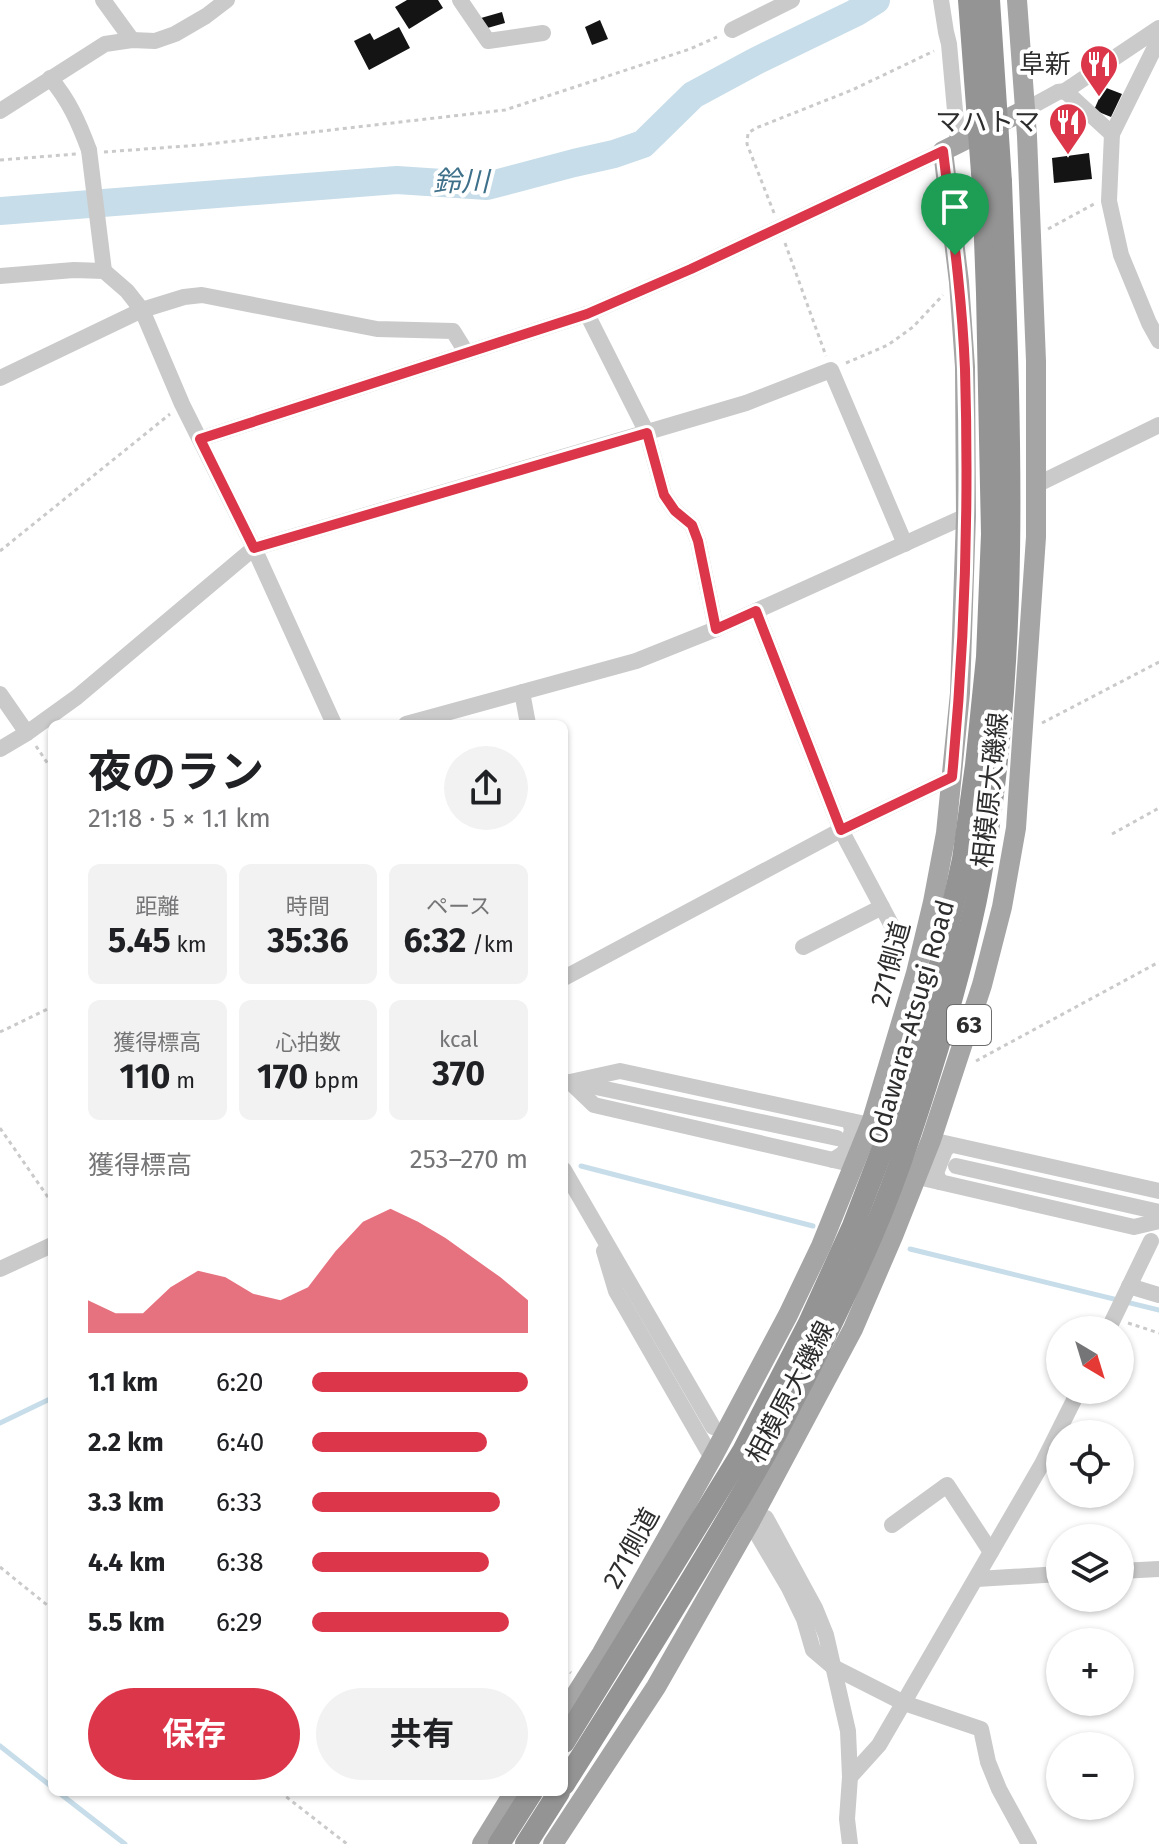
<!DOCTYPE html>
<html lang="ja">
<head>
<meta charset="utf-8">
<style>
	:root { --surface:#fff; --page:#f2f2f2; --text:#202124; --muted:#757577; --accent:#dc364a }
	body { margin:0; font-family:"Fira Sans","Noto Sans JP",sans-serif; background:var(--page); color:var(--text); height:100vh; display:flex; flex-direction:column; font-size:30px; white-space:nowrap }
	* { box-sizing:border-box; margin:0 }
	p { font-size:26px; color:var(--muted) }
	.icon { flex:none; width:44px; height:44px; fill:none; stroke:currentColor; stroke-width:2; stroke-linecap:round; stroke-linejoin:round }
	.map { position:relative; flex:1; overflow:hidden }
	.side { position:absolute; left:48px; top:720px; width:520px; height:1076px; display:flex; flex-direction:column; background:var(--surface); border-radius:12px; box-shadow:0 2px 6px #0004 }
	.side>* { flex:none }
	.needle { width:52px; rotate:142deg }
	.tools { position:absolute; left:1046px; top:1316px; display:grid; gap:16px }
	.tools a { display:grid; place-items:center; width:88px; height:88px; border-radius:50%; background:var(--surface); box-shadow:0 2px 6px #0004; font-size:40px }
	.pin { position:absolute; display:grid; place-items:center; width:68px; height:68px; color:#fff; margin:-82px -34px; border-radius:50% 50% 50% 0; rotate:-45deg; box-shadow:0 0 8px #0007 }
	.pin .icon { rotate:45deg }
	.round { display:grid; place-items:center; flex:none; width:84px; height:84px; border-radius:42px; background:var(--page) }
	.headline { display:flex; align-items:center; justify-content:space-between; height:136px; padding:0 40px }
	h1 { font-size:44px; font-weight:700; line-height:60px }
	.metrics { display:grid; grid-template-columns:repeat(3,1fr); gap:12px; height:136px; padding:8px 40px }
	.metrics div { display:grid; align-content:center; border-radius:12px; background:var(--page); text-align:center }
	.metrics b { font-size:34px; font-weight:700 }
	.metrics small { font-size:22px; font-weight:400 }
	.metrics p { font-size:22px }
	.chart { height:224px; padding:16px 40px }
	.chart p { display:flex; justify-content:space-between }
	.chart svg { width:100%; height:144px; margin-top:8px; fill:var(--accent); opacity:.7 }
	.action { display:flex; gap:16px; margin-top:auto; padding:16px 40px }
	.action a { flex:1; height:92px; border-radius:48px; background:var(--accent); color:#fff; font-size:32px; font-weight:700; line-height:92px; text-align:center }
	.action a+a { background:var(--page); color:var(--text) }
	ul { padding:0 40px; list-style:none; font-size:26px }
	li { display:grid; grid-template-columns:128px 96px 1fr; align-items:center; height:60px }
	li i { height:20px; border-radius:10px; background:var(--accent) }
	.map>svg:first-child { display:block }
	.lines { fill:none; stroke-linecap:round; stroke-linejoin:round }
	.stream { stroke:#c7dde9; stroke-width:5 }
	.river { stroke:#c7dde9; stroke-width:28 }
	.building { fill:#141414 }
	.path { stroke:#cacaca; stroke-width:3; stroke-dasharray:4 4; stroke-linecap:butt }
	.minor { stroke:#cacaca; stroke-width:16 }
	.major { stroke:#a5a5a5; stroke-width:20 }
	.highway { stroke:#949494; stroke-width:22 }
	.minor-bridge { stroke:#cacaca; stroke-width:16 }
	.highway-bridge { stroke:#949494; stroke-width:22 }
	.route-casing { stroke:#fff; stroke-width:16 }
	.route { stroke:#dc364a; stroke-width:10 }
	.labels { text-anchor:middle; stroke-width:8; stroke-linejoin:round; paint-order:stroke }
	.shield { fill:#fff; stroke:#6c6c6c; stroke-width:2 }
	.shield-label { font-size:24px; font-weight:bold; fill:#2d2d2d }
	.poi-label { font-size:26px; fill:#2d2d2d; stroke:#fff; text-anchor:end }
	.street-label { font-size:26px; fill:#2d2d2d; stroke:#fff }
	.water-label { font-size:28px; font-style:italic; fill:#3f708a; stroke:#fff }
</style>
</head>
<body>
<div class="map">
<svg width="1159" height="1844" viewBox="0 0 1159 1844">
	<rect width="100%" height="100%" fill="#fff"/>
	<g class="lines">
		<g class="stream">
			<path d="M581,1166L813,1226"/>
			<path d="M910,1249L1159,1310"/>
			<path d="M0,1423L52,1398"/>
			<path d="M0,1746L52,1787"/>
			<path d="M58,1792L125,1844"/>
		</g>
		<path class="river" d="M0,211L397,180L487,186L574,163L614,154L643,144L693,95L756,61L855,13L876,0"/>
	</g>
	<g class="building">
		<path d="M407,0H438L443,8L409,29L395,7Z"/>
		<path d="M502,12L505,23L484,29L481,18Z"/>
		<path d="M600,20L608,39L592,45L585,27Z"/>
		<path d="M399,27L410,48L369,70L354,41L370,33L374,40Z"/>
		<path d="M1104,87L1122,94L1111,117L1094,110Z"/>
		<path d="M1089,153L1092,179L1054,183L1052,158Z"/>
	</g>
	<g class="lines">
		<g class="path">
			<path d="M104,152L200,145L505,110L690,49L717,37"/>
			<path d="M0,160L76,154"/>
			<path d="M774,213L747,144L748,133L756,128L852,90L934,51"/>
			<path d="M1048,229L1094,204"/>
			<path d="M785,243L826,356"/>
			<path d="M846,363L888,345L913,327L943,295"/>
			<path d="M0,551L170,414"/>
			<path d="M1042,723L1159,662"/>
			<path d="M36,746L52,770"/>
			<path d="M1112,834L1159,808"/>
			<path d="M0,1032L52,1007"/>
			<path d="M976,1061L1159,962"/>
			<path d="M0,1128L52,1203"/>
			<path d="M1128,1323L1159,1333"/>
			<path d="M0,1567L52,1609"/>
			<path d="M564,1667L571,1673"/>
			<path d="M280,1792L347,1844"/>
		</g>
		<g class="minor">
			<path d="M103,0L132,40"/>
			<path d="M460,0L488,41L543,33"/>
			<path d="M941,0L946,32L949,44L958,144"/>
			<path d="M732,30L792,0"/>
			<path d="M1157,30L1156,45L1112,134L1109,201L1121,255L1149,323L1159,341"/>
			<path d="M50,78C69,100 79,123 89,150"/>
			<path d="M1065,91L1112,134"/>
			<path d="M1025,110L1058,92L1065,91L1159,28"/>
			<path d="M0,111L105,44L132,40L155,41L175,34L206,16L227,0"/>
			<path d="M0,276L74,270L104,271L127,291L142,310L182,404L254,548L334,724"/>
			<path d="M587,314L647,433L664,495L675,511L692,525L698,541L716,629"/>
			<path d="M0,378L142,310L184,297L202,295L377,329L453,331L466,352"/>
			<path d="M200,439L587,314L691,269L943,151"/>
			<path d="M1036,485L1159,425"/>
			<path d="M756,611L841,830L900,941"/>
			<path d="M522,692L528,724"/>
			<path d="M0,694L27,733"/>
			<path d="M406,724L636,661L716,629L966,516"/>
			<path d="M0,749L27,733L77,697L254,548L746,403L831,370L905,544"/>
			<path d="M803,947L882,907"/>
			<path d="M564,978L841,830L952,777"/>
			<path d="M570,1082L620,1071L870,1125"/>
			<path d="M570,1082L594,1105L855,1165"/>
			<path d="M577,1083L837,1138"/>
			<path d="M931,1140L1159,1191"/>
			<path d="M833,1160L844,1153L852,1131L850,1121"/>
			<path d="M956,1166L1159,1212"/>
			<path d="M564,1170L713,1427"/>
			<path d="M918,1177L1134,1227L1159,1221"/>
			<path d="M940,1182L936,1173L945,1150L950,1145"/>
			<path d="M604,1251L616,1291L712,1458"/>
			<path d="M0,1269L52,1245"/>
			<path d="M1129,1286L1159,1295"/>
			<path d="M1108,1330L1151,1241"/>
			<path d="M766,1518L815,1608L826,1635L848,1731L850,1777L847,1819L850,1844"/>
			<path d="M750,1522L789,1588L804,1619L813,1650L833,1667L904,1703L981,1729L988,1762L999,1789L1029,1844"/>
			<path d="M892,1525L947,1485L991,1552"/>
			<path d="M1120,1571L1159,1569"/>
			<path d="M977,1579L1060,1574"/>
			<path d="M850,1777L879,1745L1042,1464L1079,1390"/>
		</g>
		<g class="major">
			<path d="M564,1713L602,1653L712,1458L788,1315L821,1246L872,1120L916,973L933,902L946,833L960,693L966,516L965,367L959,282L943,151L1025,110"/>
			<path d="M482,1844L514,1792"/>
			<path d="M553,1844L656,1687L750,1522L853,1329L893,1236L931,1140L982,985L1002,907L1016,828L1036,537V361L1027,136L1017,0"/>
		</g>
		<g class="highway">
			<path d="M564,1742L743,1451L809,1323L853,1226L894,1119L937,977L963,859L976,765L987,657L992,534L987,293L983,186"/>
			<path d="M564,1784C631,1678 698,1572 760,1463C776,1436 789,1407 804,1379C828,1331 852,1282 873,1233C899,1172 919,1109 938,1047C956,984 974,920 984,856C1021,633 1009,406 1001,182"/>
			<path d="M499,1844L532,1792"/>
			<path d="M526,1844L559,1792"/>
		</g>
		<path class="minor-bridge" d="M89,150L104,271"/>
		<g class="highway-bridge">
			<path d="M969,0L983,186"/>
			<path d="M989,0L1001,182"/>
		</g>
	</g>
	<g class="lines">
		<defs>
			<path id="route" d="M943,151C952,224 962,296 965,369C969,505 965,642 952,777L841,830L756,611L716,629L698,541L692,525L675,511L664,495L647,433L254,548L200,439L587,314L691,269Z"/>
		</defs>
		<use href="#route" class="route-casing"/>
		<use href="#route" class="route"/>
	</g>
	<defs>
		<symbol id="restaurant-pin" viewBox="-11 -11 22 30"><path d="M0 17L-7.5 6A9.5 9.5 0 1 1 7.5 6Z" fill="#dc364a" stroke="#fff"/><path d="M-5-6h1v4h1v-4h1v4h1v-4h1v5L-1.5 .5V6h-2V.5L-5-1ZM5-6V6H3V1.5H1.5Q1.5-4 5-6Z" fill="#fff"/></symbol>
	</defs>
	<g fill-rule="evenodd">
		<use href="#restaurant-pin" x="1077" y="42" width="44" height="60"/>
		<use href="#restaurant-pin" x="1046" y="100" width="44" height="60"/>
	</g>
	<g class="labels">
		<rect class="shield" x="947" y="1005" width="44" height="40" rx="6"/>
		<g class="shield-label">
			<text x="969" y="1033">63</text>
		</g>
		<g class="poi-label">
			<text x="1071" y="73">阜新</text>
			<text x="1040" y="131">マハトマ</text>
		</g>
		<g class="street-label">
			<text transform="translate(990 790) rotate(-84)" y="9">相模原大磯線</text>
			<text transform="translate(890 964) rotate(-75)" y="9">271側道</text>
			<text transform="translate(911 1022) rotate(-74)" y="9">Odawara-Atsugi Road</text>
			<text transform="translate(790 1392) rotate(-62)" y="9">相模原大磯線</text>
			<text transform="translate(631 1548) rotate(-61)" y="9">271側道</text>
		</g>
		<g class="water-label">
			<text x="461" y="191">鈴川</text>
		</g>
	</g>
</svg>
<div class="tools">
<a><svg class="needle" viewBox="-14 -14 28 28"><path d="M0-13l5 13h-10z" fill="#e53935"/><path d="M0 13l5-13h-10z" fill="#757577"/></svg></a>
<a><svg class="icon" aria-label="locate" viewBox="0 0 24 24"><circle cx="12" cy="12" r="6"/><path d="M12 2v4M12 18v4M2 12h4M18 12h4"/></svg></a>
<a><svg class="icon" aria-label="layers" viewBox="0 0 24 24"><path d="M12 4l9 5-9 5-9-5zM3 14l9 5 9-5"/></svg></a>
<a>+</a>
<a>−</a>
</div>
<div class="pin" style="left:955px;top:255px;background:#1e9e55"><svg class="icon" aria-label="arrive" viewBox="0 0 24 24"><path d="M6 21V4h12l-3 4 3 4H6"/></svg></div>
<section class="side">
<div class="headline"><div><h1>夜のラン</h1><p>21:18 · 5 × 1.1 km</p></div><a class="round"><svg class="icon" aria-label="share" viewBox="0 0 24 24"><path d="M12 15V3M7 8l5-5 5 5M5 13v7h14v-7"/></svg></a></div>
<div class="metrics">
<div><p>距離</p><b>5.45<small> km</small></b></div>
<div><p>時間</p><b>35:36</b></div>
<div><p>ペース</p><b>6:32<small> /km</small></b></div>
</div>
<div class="metrics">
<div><p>獲得標高</p><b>110<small> m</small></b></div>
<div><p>心拍数</p><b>170<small> bpm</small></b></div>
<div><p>kcal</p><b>370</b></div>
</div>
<div class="chart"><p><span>獲得標高</span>253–270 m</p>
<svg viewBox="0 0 160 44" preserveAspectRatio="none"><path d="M0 44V34L10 38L20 38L30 30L40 25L50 27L60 32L70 34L80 30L90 19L100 10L110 6L120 10L130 15L140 21L150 27L160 34V44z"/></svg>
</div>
<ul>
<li><b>1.1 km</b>6:20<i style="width:100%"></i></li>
<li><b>2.2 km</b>6:40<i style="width:81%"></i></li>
<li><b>3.3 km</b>6:33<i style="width:87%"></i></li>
<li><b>4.4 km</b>6:38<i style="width:82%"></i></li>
<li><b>5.5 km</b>6:29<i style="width:91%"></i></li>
</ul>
<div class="action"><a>保存</a><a>共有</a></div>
</section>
</div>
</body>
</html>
